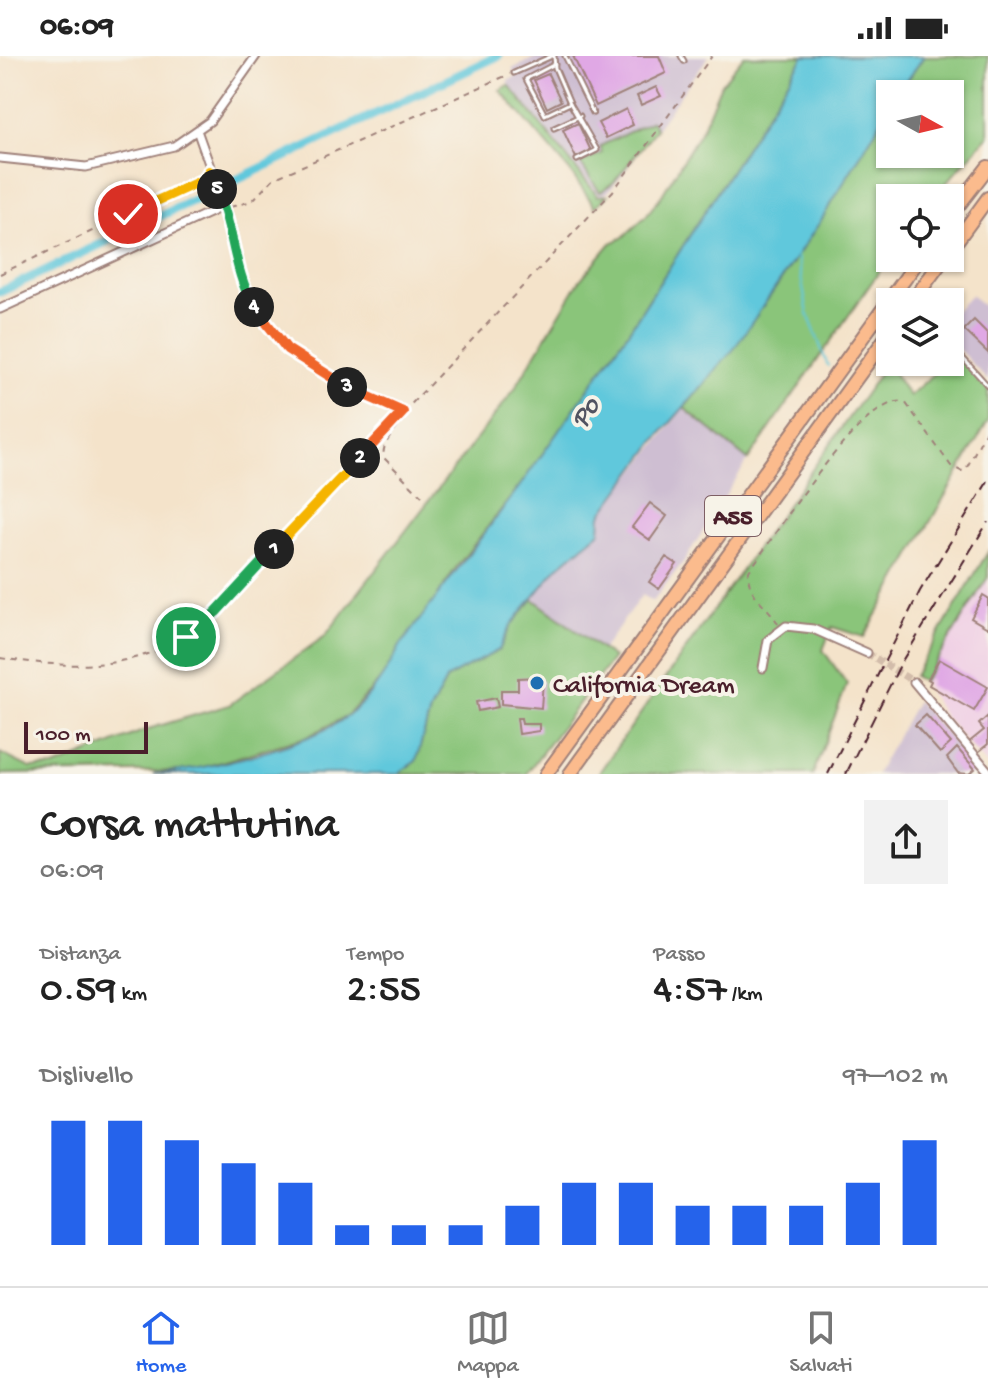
<!DOCTYPE html>
<html lang="it">
<head>
<meta charset="utf-8">
<style>
	:root { --surface:#fff; --page:#f2f2f2; --text:#222; --muted:#767676; --line:#e0e0e0; --accent:#2563eb }
	body { margin:0; font-family:"Gochi Hand",sans-serif; background:var(--page); color:var(--text); height:100vh; display:flex; flex-direction:column; font-size:30px; white-space:nowrap }
	* { box-sizing:border-box; margin:0 }
	p { font-size:26px; color:var(--muted) }
	.icon { flex:none; width:44px; height:44px; fill:none; stroke:currentColor; stroke-width:2; stroke-linecap:round; stroke-linejoin:round }
	.map { position:relative; height:718px; overflow:hidden }
	.sheet { display:flex; flex-direction:column; background:var(--surface); flex:1 }
	.sheet>* { flex:none }
	.needle { width:52px; rotate:98deg }
	.buttons { position:absolute; left:876px; top:24px; display:grid; gap:16px }
	.buttons a { display:grid; place-items:center; width:88px; height:88px; border-radius:0px; background:var(--surface); box-shadow:0 2px 6px #0004; font-size:40px }
	.scale { position:absolute; left:24px; bottom:20px; width:124px; box-sizing:border-box; padding-left:8px; border:4px solid #4a1f2b; border-top:0; font-size:22px; line-height:28px; white-space:nowrap; color:#4a1f2b; -webkit-text-stroke:6px #f7f3e8; paint-order:stroke }
	.pin { position:absolute; display:grid; place-items:center; width:68px; height:68px; color:#fff; margin:-34px; border:4px solid #fff; border-radius:50%; box-shadow:0 2px 8px #0007 }
	.km { position:absolute; width:40px; height:40px; margin:-20px; border-radius:50%; background:#222; color:#fff; font-size:22px; line-height:40px; text-align:center }
	.round { display:grid; place-items:center; flex:none; width:84px; height:84px; border-radius:0px; background:var(--page) }
	.overview { display:flex; align-items:center; justify-content:space-between; height:136px; padding:0 40px }
	h1 { font-size:44px; font-weight:600; line-height:60px }
	.metrics { display:grid; grid-template-columns:repeat(3,1fr); gap:12px; height:136px; padding:8px 40px }
	.metrics div { display:grid; align-content:center }
	.metrics b { font-size:40px; font-weight:600 }
	.metrics small { font-size:22px; font-weight:400 }
	.metrics p { font-size:22px }
	.chart { height:224px; padding:16px 40px }
	.chart p { display:flex; justify-content:space-between }
	.chart svg { width:100%; height:144px; margin-top:8px; stroke:var(--accent); stroke-width:6 }
	.status { display:flex; justify-content:space-between; align-items:center; height:56px; padding:0 40px; background:var(--surface); direction:ltr }
	.status svg { height:22px; fill:currentColor }
	.tabs { display:flex; justify-content:space-around; align-items:center; height:112px; border-top:2px solid var(--line); background:var(--surface); font-size:22px; color:var(--muted) }
	.tabs a { display:grid; justify-items:center; gap:4px }
	.tabs .on { color:var(--accent) }
	.map>svg:first-child { display:block }
	.built { fill:#f0d0e5 }
	.industrial { fill:#cebed2 }
	.green { fill:#8ac57a; stroke:#6a7252; stroke-width:2 }
	.water { fill:#60c8dc; stroke:#557484; stroke-width:2 }
	.lines { fill:none; stroke-linecap:round; stroke-linejoin:round }
	.stream { stroke:#60c8dc; stroke-width:2 }
	.canal { stroke:#60c8dc; stroke-width:9 }
	.building { fill:#e0a8e5 }
	.minor-tunnel { stroke:#d2bcaa; stroke-width:7; stroke-dasharray:7 3.5; stroke-linecap:butt }
	.service-casing { stroke:#9f817a; stroke-width:7 }
	.minor-casing { stroke:#9f817a; stroke-width:11 }
	.motorway-casing { stroke:#9f817a; stroke-width:16 }
	.path { stroke:#9f817a; stroke-width:2; stroke-dasharray:6 6; stroke-linecap:butt }
	.service { stroke:#fff; stroke-width:3 }
	.minor { stroke:#fff; stroke-width:7 }
	.motorway { stroke:#fbbb8d; stroke-width:12 }
	.rail { stroke:#4a1f2b; stroke-width:2; stroke-dasharray:12 6; stroke-linecap:butt }
	.split-1-casing { stroke:#fff; stroke-width:16 }
	.split-2-casing { stroke:#fff; stroke-width:16 }
	.split-3-casing { stroke:#fff; stroke-width:16 }
	.split-4-casing { stroke:#fff; stroke-width:16 }
	.split-5-casing { stroke:#fff; stroke-width:16 }
	.split-6-casing { stroke:#fff; stroke-width:16 }
	.split-1 { stroke:#22a559; stroke-width:10 }
	.split-2 { stroke:#f5b400; stroke-width:10 }
	.split-3 { stroke:#f0652b; stroke-width:10 }
	.split-4 { stroke:#f0652b; stroke-width:10 }
	.split-5 { stroke:#22a559; stroke-width:10 }
	.split-6 { stroke:#f5b400; stroke-width:10 }
	.poi-dot { fill:#1f6fb2; stroke:#f7f3e8; stroke-width:3 }
	.labels { text-anchor:middle; stroke-width:8; stroke-linejoin:round; paint-order:stroke }
	.shield { fill:#f7f3e8; stroke:#7e5f64; stroke-width:2 }
	.shield-label { font-size:24px; font-weight:bold; fill:#4a1f2b }
	.poi-label { font-size:26px; fill:#4a1f2b; stroke:#f7f3e8; text-anchor:start }
	.water-label { font-size:28px; font-style:italic; fill:#515260; stroke:#f7f3e8 }
</style>
</head>
<body>
<div class="status"><b>06:09</b><svg viewBox="0 0 49 12"><path d="M0 12V9h3v3zM5 12V6h3v6zM10 12V3h3v9zM15 12V0h3v12zM26 1h20v11H26zM47 4h2v5h-2z"/></svg></div>
<div class="map">
<svg width="988" height="718" viewBox="0 0 988 718">
	<rect width="100%" height="100%" fill="#f7f3e8"/>
	<filter id="ink" filterUnits="userSpaceOnUse"><feTurbulence type="fractalNoise" baseFrequency=".0125" numOctaves="2"/><feDisplacementMap in="SourceGraphic" scale="16" xChannelSelector="R" yChannelSelector="G"/><feConvolveMatrix kernelMatrix="1 2 1 2 8 2 1 2 1" color-interpolation-filters="sRGB"/></filter>
	<filter id="wash" filterUnits="userSpaceOnUse"><feTurbulence type="fractalNoise" baseFrequency=".006" numOctaves="4" result="noise"/><feDisplacementMap in="SourceGraphic" scale="32" xChannelSelector="R" yChannelSelector="G"/><feGaussianBlur stdDeviation="1.8" result="paint"/><feColorMatrix in="noise" values="0 0 0 0 0 0 0 0 0 0 0 0 0 0 0 0 0 1.4 0 .05"/><feComposite in="paint" operator="in"/></filter>
	<g filter="url(#wash)">
		<rect width="100%" height="100%" fill="#f4e3ca"/>
		<path class="built" d="M988,521V710L943,659L923,626Z"/>
		<g class="industrial">
			<path d="M539,0H709L620,122L607,137L599,139L507,25L516,21L512,13Z"/>
			<path d="M971,239L988,255V325L950,284V260Z"/>
			<path d="M684,352L748,404L684,505L653,545L642,539L602,594L533,543L558,511L600,476L601,459Z"/>
			<path d="M917,645L980,713L982,718H876Z"/>
		</g>
		<g class="green">
			<path d="M744,0H804L627,278L522,427L455,513L389,615L347,660L307,681L190,715L0,718V697L30,712L54,711L148,673L229,649L325,580L514,334L580,224L611,187L622,182L645,161L662,139L703,71L721,28Z"/>
			<path d="M924,0H988V80L933,142H890V200L748,404L684,352C764,259 827,155 890,50V98H950V38H898Z"/>
			<path d="M509,29L598,140L608,139L595,151L569,114L500,34Z"/>
			<path d="M652,65L656,73L614,126L600,136L580,107L602,97L600,90Z"/>
			<path d="M956,298L988,332V365L864,581L832,571L823,594L847,628L813,718H598L887,307L909,340Z"/>
			<path d="M988,496V521L923,626L914,620Z"/>
			<path d="M533,543L613,602L526,718H397L416,705L430,655L447,622L499,594L511,569Z"/>
		</g>
		<path class="water" d="M804,0H924L898,38H890V50L820,166L734,293L659,380L601,459L600,476L558,511L511,569L499,594L447,622L430,655L416,705L397,718H153C203,714 310,690 349,659C372,640 387,616 400,590L522,427L627,278Z"/>
		<g class="lines">
			<path class="stream" d="M797,200L808,258L828,310"/>
			<path class="canal" d="M0,236L498,0"/>
		</g>
		<g id="blocks">
			<g class="building">
				<path d="M573,0H659L666,17L596,50Z"/>
				<path d="M548,18L561,45L547,52L534,24Z"/>
				<path d="M656,31L661,40L641,49L637,40Z"/>
				<path d="M626,53L633,69L606,82L598,67Z"/>
				<path d="M578,67L591,95L576,102L563,74Z"/>
				<path d="M974,264L988,278V297L964,274Z"/>
				<path d="M650,447L667,460L650,484L632,471Z"/>
				<path d="M666,501L677,508L659,533L649,526Z"/>
				<path d="M983,539L988,542V572L971,562Z"/>
				<path d="M939,603L988,631L974,655L929,629L931,625L928,623Z"/>
				<path d="M539,621L543,625L541,652L501,648V634H518V622Z"/>
				<path d="M496,642L498,651L478,655L476,646Z"/>
				<path d="M926,659L951,687L940,697L915,669Z"/>
				<path d="M988,660V688L977,697L968,687L984,674L979,668Z"/>
				<path d="M517,662H521L522,668H539V675L519,678Z"/>
				<path d="M957,692L975,713L969,718L958,717L947,702Z"/>
			</g>
		</g>
	</g>
	<g filter="url(#ink)">
		<use href="#blocks" fill-opacity="0" stroke="#9f817a" stroke-width="2"/>
		<g class="lines">
			<path class="minor-tunnel" d="M867,597L914,626"/>
			<defs>
				<g id="service">
					<path d="M554,0L555,12L570,47L545,59L526,23L555,8"/>
					<path d="M565,0L593,57"/>
					<path d="M681,0L684,5"/>
					<path d="M514,17L552,0"/>
					<path d="M570,47L597,94L577,104"/>
					<path d="M554,72L580,60"/>
					<path d="M950,288L988,330"/>
				</g>
				<g id="minor">
					<path d="M0,102L86,111L174,90L210,65L256,0"/>
					<path d="M0,253L224,150L198,77"/>
					<path d="M763,612L768,584L786,570L813,573L867,597"/>
					<path d="M914,626L988,715"/>
				</g>
				<g id="motorway">
					<path d="M950,160L988,111"/>
					<path d="M950,194L988,142"/>
					<path d="M912,246L944,202"/>
					<path d="M546,718L920,202"/>
					<path d="M570,718L890,276"/>
				</g>
			</defs>
			<use href="#service" class="service-casing"/>
			<use href="#minor" class="minor-casing"/>
			<use href="#motorway" class="motorway-casing"/>
			<g class="path">
				<path d="M230,151L252,145L273,123L510,18"/>
				<path d="M226,158L237,219L271,276L287,293L323,317L403,356C403,374 380,382 384,402L422,440"/>
				<path d="M0,218L204,123"/>
				<path d="M778,568C768,548 745,539 749,515C774,482 863,336 905,346L951,410L961,415L966,413L988,371"/>
				<path d="M0,602C74,613 139,616 202,569L613,135L712,0"/>
			</g>
			<use href="#service" class="service"/>
			<use href="#minor" class="minor"/>
			<use href="#motorway" class="motorway"/>
			<g class="rail">
				<path d="M828,718L920,535L988,425"/>
				<path d="M846,718L902,605L988,466"/>
			</g>
		</g>
	</g>
	<g class="lines" filter="url(#ink)">
		<defs>
			<path id="split-1" d="M186,581L216,556L274,493"/>
			<path id="split-2" d="M274,493L360,402"/>
			<path id="split-3" d="M347,331L403,356L360,402"/>
			<path id="split-4" d="M254,251L287,293L347,331"/>
			<path id="split-5" d="M217,133C234,172 233,214 254,251"/>
			<path id="split-6" d="M128,158L205,123L209,115L217,133"/>
		</defs>
		<use href="#split-1" class="split-1-casing"/>
		<use href="#split-2" class="split-2-casing"/>
		<use href="#split-3" class="split-3-casing"/>
		<use href="#split-4" class="split-4-casing"/>
		<use href="#split-5" class="split-5-casing"/>
		<use href="#split-6" class="split-6-casing"/>
		<use href="#split-1" class="split-1"/>
		<use href="#split-2" class="split-2"/>
		<use href="#split-3" class="split-3"/>
		<use href="#split-4" class="split-4"/>
		<use href="#split-5" class="split-5"/>
		<use href="#split-6" class="split-6"/>
	</g>
	<circle class="poi-dot" cx="537" cy="627" r="8"/>
	<g class="labels">
		<rect class="shield" x="705" y="440" width="56" height="40" rx="6"/>
		<g class="shield-label">
			<text x="733" y="468">A55</text>
		</g>
		<g class="poi-label">
			<text x="553" y="636">California Dream</text>
		</g>
		<g class="water-label">
			<text transform="translate(583 355) rotate(-56)" y="10">Po</text>
		</g>
	</g>
</svg>
<div class="buttons">
<a><svg class="needle" viewBox="-14 -14 28 28"><path d="M0-13l5 13h-10z" fill="#e53935"/><path d="M0 13l5-13h-10z" fill="#767676"/></svg></a>
<a><svg class="icon" aria-label="locate" viewBox="0 0 24 24"><circle cx="12" cy="12" r="6"/><path d="M12 2v4M12 18v4M2 12h4M18 12h4"/></svg></a>
<a><svg class="icon" aria-label="layers" viewBox="0 0 24 24"><path d="M12 4l9 5-9 5-9-5zM3 14l9 5 9-5"/></svg></a>
</div>
<div class="scale">100 m</div>
<div class="pin" style="left:186px;top:581px;background:#1e9e55"><svg class="icon" aria-label="arrive" viewBox="0 0 24 24"><path d="M6 21V4h12l-3 4 3 4H6"/></svg></div>
<div class="pin" style="left:128px;top:158px;background:#d93025"><svg class="icon" aria-label="check" viewBox="0 0 24 24"><path d="M5 12l5 5 9-10"/></svg></div>
<b class="km" style="left:274px;top:493px">1</b>
<b class="km" style="left:360px;top:402px">2</b>
<b class="km" style="left:347px;top:331px">3</b>
<b class="km" style="left:254px;top:251px">4</b>
<b class="km" style="left:217px;top:133px">5</b>
</div>
<section class="sheet">
<div class="overview"><div><h1>Corsa mattutina</h1><p>06:09</p></div><a class="round"><svg class="icon" aria-label="share" viewBox="0 0 24 24"><path d="M12 15V3M7 8l5-5 5 5M5 13v7h14v-7"/></svg></a></div>
<div class="metrics">
<div><p>Distanza</p><b>0.59<small> km</small></b></div>
<div><p>Tempo</p><b>2:55</b></div>
<div><p>Passo</p><b>4:57<small> /km</small></b></div>
</div>
<div class="chart"><p><span>Dislivello</span>97–102 m</p>
<svg viewBox="0 0 160 44" preserveAspectRatio="none"><path d="M5 44V6M15 44V6M25 44V12M35 44V19M45 44V25M55 44V38M65 44V38M75 44V38M85 44V32M95 44V25M105 44V25M115 44V32M125 44V32M135 44V32M145 44V25M155 44V12"/></svg>
</div>
</section>
<nav class="tabs">
<a class="on"><svg class="icon" aria-label="home" viewBox="0 0 24 24"><path d="M3 11l9-7 9 7M6 9v11h12V9"/></svg>Home</a>
<a><svg class="icon" aria-label="map" viewBox="0 0 24 24"><path d="M3 6l6-2 6 2 6-2v14l-6 2-6-2-6 2zM9 4v14M15 6v14"/></svg>Mappa</a>
<a><svg class="icon" aria-label="saved" viewBox="0 0 24 24"><path d="M7 4h10v16l-5-4-5 4z"/></svg>Salvati</a>
</nav>
</body>
</html>
